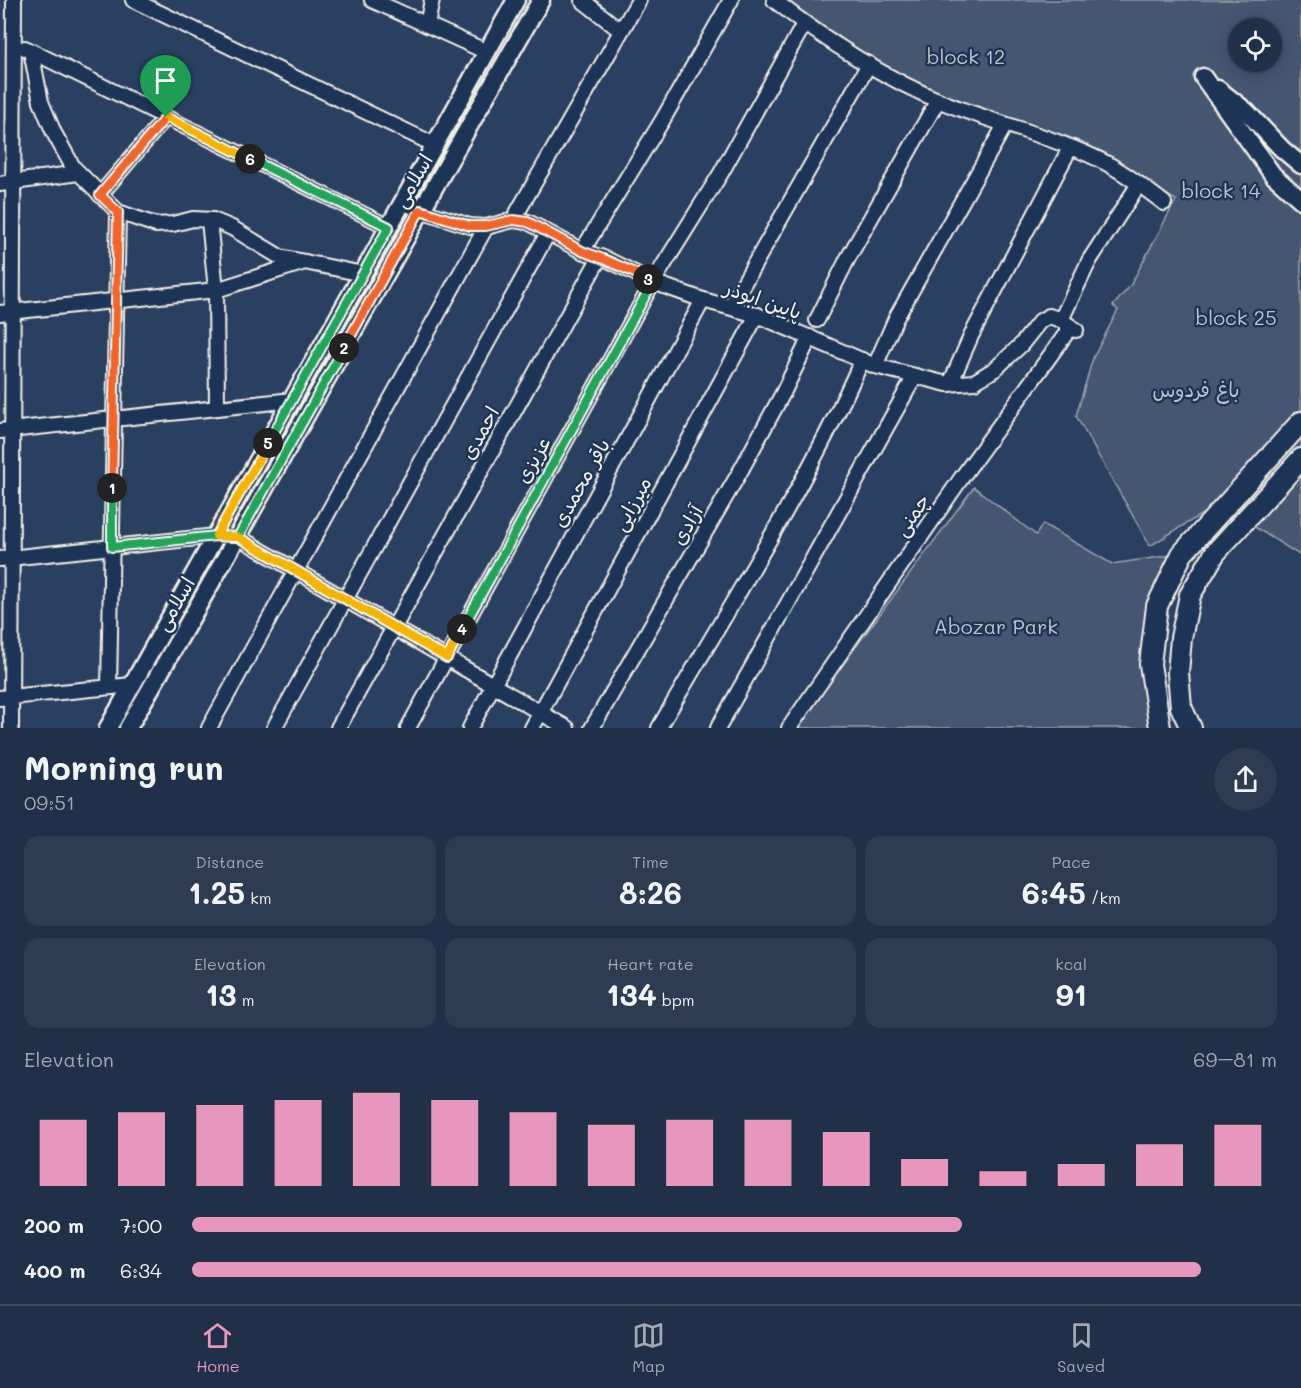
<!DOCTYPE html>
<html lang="en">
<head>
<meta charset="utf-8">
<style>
	:root { --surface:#203048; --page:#2d3c52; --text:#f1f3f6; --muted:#a2a9b4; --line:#3d4b60; --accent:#e797bd }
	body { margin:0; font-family:Mali,"Playpen Sans Arabic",sans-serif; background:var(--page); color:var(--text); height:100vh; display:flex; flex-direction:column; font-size:22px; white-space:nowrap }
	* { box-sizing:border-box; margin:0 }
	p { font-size:20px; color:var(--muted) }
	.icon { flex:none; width:33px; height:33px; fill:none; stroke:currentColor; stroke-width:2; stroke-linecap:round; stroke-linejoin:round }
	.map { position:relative; height:728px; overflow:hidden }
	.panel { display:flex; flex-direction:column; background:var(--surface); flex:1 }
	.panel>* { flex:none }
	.buttons { position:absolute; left:1228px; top:18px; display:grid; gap:12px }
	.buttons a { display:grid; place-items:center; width:54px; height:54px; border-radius:50%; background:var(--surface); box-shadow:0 3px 15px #0003,0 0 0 2px var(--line); font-size:30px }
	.pin { position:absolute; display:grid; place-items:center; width:51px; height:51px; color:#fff; margin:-62px -26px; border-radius:50% 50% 50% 0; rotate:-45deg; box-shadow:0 0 6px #0007 }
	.pin .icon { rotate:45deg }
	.km { position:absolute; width:30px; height:30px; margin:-15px; border-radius:50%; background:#222; color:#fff; font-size:16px; line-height:30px; text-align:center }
	.round { display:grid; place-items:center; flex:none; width:63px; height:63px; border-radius:32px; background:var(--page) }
	.headline { display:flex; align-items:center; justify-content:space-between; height:102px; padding:0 24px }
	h1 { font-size:33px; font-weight:700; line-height:45px }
	.stats { display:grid; grid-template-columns:repeat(3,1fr); gap:9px; height:102px; padding:6px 24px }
	.stats div { display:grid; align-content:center; border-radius:15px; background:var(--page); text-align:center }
	.stats b { font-size:30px; font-weight:700 }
	.stats small { font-size:16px; font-weight:400 }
	.stats p { font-size:16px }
	.chart { height:168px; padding:12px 24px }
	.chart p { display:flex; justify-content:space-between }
	.chart svg { width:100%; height:108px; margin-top:6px; stroke:var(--accent); stroke-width:6 }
	ul { padding:0 24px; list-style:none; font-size:20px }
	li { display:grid; grid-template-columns:96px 72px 1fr; align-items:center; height:45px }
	li i { height:15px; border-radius:8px; background:var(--accent) }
	.menu { display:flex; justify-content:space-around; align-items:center; height:84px; border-top:2px solid var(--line); background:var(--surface); font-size:16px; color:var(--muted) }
	.menu a { display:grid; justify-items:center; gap:3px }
	.menu .on { color:var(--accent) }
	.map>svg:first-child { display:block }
	.green { fill:#445771; stroke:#9ca4ac; stroke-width:1.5; fill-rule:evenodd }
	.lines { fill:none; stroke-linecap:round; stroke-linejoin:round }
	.minor-casing { stroke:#f4f1e8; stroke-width:18 }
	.tertiary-casing { stroke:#f4f1e8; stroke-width:21 }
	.secondary-casing { stroke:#f4f1e8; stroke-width:24 }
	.minor { stroke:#1d3557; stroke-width:14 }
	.tertiary { stroke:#1d3557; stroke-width:16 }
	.secondary { stroke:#1d3557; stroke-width:20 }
	.split-1-casing { stroke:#fff; stroke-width:12 }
	.split-2-casing { stroke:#fff; stroke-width:12 }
	.split-3-casing { stroke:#fff; stroke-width:12 }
	.split-4-casing { stroke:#fff; stroke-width:12 }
	.split-5-casing { stroke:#fff; stroke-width:12 }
	.split-6-casing { stroke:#fff; stroke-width:12 }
	.split-7-casing { stroke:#fff; stroke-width:12 }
	.split-1 { stroke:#f0652b; stroke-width:8 }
	.split-2 { stroke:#22a559; stroke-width:8 }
	.split-3 { stroke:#f0652b; stroke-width:8 }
	.split-4 { stroke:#22a559; stroke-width:8 }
	.split-5 { stroke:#f5b400; stroke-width:8 }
	.split-6 { stroke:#22a559; stroke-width:8 }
	.split-7 { stroke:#f5b400; stroke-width:8 }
	.labels { text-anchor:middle; stroke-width:5; stroke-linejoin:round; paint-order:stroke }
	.park-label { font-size:20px; fill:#bfc3c4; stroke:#1d3557 }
	.street-label { font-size:20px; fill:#f4f1e8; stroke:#1d3557 }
</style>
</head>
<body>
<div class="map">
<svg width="1301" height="728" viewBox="0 0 1301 728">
	<rect width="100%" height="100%" fill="#2a4060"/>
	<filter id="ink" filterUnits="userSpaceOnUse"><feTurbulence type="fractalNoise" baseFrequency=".0167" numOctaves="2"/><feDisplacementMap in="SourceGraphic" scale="12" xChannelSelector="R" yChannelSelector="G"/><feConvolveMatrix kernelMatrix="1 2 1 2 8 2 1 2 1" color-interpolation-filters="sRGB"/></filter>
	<g filter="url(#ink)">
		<g class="green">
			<path d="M786,0H1301V556L1245,521L1223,501L1150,546L1076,416L1093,358L1118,310L1113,306L1130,286L1176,200L1072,139L926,88L864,54ZM1239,28H1272V62H1239Z"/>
			<path d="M974,487L1036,535L1043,524L1112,564L1173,555L1145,645L1156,728H796Z"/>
		</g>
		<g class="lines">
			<defs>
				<g id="minor">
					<path d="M133,0L435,145"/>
					<path d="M372,0L487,52"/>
					<path d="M582,0L621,31"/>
					<path d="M774,0C823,39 887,80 945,103C999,125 1057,137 1108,164C1128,175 1146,189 1164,203"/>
					<path d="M427,25L432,0"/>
					<path d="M25,48L389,227"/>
					<path d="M31,51L41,102L54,133L73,167L118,212L109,687"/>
					<path d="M0,184L78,173"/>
					<path d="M100,195L166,117"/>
					<path d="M403,202L420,210L470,226L486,227L513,220L528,222L582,251L606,259L653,282L703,300L757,315L875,366L947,384L974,382L995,369L1021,345L1040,321L1049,316L1061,320L1076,330"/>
					<path d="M118,212L156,225L173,224L193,219L213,220L232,228L280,257L363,274"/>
					<path d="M209,220L216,290L217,408"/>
					<path d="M513,220L639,0"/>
					<path d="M582,251L662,121L731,0"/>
					<path d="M730,307L869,64"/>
					<path d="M0,313L216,290L305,262"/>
					<path d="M817,320L848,258L938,100"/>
					<path d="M1061,320L1089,261L1139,184"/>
					<path d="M875,366L896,318L1005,125"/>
					<path d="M950,384L972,334L1070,148"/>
					<path d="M0,431L293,400"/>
					<path d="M0,559L216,536L238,537L567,728"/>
					<path d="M0,698L132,685"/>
					<path d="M11,728L14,0"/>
					<path d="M209,728L486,227"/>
					<path d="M274,728L548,233"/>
					<path d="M338,728L600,257"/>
					<path d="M408,728L653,282L721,173L804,24"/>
					<path d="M470,728L703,300"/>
					<path d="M532,728L757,315"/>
					<path d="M592,728L741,470L783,393L810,337"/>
					<path d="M659,728C729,607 805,488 862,360"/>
					<path d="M718,728L915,376"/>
					<path d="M789,728L962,477L1071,327"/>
				</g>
				<g id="tertiary">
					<path d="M1203,77L1273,175L1301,200"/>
					<path d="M1218,89L1246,111L1282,149L1301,165"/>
					<path d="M108,728L516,0"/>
					<path d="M128,728C268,486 402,242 541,0"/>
				</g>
				<g id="secondary">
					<path d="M1160,728L1150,664L1157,606L1182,554L1301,422"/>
					<path d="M1191,728L1181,707L1178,673L1181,638L1190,595L1215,553L1301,459"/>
				</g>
			</defs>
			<use href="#minor" class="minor-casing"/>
			<use href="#tertiary" class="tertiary-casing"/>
			<use href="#secondary" class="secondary-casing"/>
			<use href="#minor" class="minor"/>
			<use href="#tertiary" class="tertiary"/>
			<use href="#secondary" class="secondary"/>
		</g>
	</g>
	<g class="lines" filter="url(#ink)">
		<defs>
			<path id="split-1" d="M112,488L118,212L100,195L166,117"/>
			<path id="split-2" d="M112,488V547L216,536L238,537L344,348"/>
			<path id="split-3" d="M344,348L420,210L470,226H486L513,220L528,222L582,251L606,260L648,279"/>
			<path id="split-4" d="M462,629L653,282L648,279"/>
			<path id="split-5" d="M268,443L216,536L238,537L447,658L462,629"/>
			<path id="split-6" d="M250,159L389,227L268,443"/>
			<path id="split-7" d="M166,117L250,159"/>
		</defs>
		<use href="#split-1" class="split-1-casing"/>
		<use href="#split-2" class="split-2-casing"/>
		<use href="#split-3" class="split-3-casing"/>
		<use href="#split-4" class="split-4-casing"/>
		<use href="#split-5" class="split-5-casing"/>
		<use href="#split-6" class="split-6-casing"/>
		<use href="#split-7" class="split-7-casing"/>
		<use href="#split-1" class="split-1"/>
		<use href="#split-2" class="split-2"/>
		<use href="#split-3" class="split-3"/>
		<use href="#split-4" class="split-4"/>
		<use href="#split-5" class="split-5"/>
		<use href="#split-6" class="split-6"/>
		<use href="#split-7" class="split-7"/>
	</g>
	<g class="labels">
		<g class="park-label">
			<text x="966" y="64">block 12</text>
			<text x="1221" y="198">block 14</text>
			<text x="1236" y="325">block 25</text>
			<text x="1196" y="397">باغ فردوس</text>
			<text x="996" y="634">Abozar Park</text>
		</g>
		<g class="street-label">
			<text transform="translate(413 181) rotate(-60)" y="7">اسلامی</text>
			<text transform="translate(763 300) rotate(19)" y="7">پایین ابوذر</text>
			<text transform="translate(480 433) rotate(-61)" y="7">احمدی</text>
			<text transform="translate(533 460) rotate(-61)" y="7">عزیزی</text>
			<text transform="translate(581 483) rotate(-61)" y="7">باقر محمدی</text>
			<text transform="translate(632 504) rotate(-61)" y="7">میرزایی</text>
			<text transform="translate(912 515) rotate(-55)" y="7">چمنی</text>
			<text transform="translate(687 525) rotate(-60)" y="7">آزادی</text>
			<text transform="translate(175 604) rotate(-60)" y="7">اسلامی</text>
		</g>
	</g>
</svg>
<div class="buttons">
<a><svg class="icon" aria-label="locate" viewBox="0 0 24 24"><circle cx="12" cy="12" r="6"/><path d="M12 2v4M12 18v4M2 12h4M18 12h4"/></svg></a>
</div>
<div class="pin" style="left:166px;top:117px;background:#1e9e55"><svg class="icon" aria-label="arrive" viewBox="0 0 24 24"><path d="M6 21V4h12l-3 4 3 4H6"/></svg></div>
<b class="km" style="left:112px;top:488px">1</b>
<b class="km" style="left:344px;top:348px">2</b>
<b class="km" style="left:648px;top:279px">3</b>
<b class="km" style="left:462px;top:629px">4</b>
<b class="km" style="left:268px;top:443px">5</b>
<b class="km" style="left:250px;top:159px">6</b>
</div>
<section class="panel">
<div class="headline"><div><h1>Morning run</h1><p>09:51</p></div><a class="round"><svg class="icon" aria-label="share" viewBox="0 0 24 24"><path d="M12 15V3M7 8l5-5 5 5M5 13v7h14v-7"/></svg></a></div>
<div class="stats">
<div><p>Distance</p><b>1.25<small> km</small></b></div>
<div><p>Time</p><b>8:26</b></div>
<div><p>Pace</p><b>6:45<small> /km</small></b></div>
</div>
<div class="stats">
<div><p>Elevation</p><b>13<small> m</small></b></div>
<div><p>Heart rate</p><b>134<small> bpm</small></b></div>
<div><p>kcal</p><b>91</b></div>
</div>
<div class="chart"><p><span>Elevation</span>69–81 m</p>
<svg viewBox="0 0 160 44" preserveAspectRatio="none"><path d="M5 44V17M15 44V14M25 44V11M35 44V9M45 44V6M55 44V9M65 44V14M75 44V19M85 44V17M95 44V17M105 44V22M115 44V33M125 44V38M135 44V35M145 44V27M155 44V19"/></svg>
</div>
<ul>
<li><b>200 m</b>7:00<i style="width:71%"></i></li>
<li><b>400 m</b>6:34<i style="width:93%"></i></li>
</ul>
</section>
<nav class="menu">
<a class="on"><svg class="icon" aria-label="home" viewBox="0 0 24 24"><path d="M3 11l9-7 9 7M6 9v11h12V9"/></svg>Home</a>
<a><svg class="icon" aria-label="map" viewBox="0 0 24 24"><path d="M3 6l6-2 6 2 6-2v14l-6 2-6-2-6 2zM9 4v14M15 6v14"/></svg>Map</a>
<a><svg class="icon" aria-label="saved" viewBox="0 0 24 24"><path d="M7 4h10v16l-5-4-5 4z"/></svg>Saved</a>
</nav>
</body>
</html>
